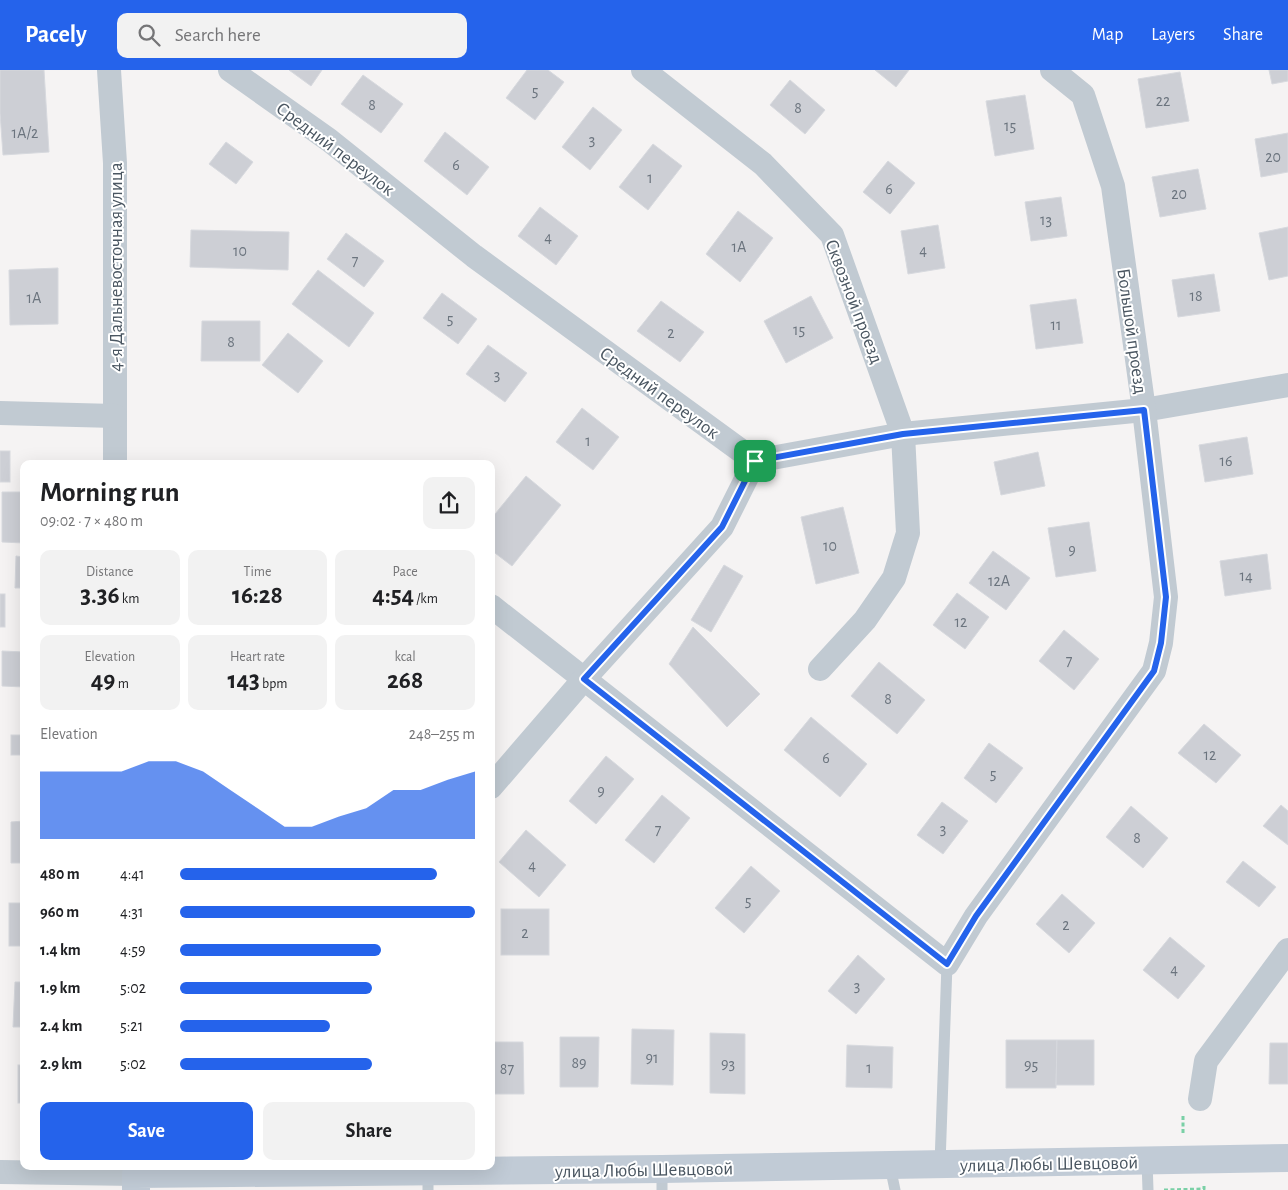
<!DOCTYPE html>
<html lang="en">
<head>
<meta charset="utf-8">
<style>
	:root { --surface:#fff; --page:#f2f2f2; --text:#202124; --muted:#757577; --accent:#2563eb }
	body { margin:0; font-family:"Alegreya Sans",sans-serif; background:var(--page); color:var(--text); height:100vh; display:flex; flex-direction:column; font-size:19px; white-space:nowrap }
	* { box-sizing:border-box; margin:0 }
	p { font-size:16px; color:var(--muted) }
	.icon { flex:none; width:28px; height:28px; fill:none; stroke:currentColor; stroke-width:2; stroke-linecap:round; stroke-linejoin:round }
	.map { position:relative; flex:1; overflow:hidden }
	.side { position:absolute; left:20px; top:390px; width:475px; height:710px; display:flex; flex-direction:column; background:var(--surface); border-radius:10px; box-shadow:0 5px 20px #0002 }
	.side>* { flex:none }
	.pin { position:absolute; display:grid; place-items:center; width:42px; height:42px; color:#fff; margin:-21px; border-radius:10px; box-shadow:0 2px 8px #0006 }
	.round { display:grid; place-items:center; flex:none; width:52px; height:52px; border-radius:10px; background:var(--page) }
	.headline { display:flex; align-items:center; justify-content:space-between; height:85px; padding:0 20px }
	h1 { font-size:28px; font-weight:700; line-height:38px }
	.stats { display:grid; grid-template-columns:repeat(3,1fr); gap:8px; height:85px; padding:5px 20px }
	.stats div { display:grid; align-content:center; border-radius:10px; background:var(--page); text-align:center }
	.stats b { font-size:25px; font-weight:700 }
	.stats small { font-size:14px; font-weight:400 }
	.stats p { font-size:14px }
	.chart { height:140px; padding:10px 20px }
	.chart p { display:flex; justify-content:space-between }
	.chart svg { width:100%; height:90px; margin-top:5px; fill:var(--accent); opacity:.7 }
	.cta { display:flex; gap:10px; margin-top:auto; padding:10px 20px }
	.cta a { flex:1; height:58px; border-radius:10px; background:var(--accent); color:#fff; font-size:20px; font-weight:700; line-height:58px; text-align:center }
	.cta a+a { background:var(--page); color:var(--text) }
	ul { padding:0 20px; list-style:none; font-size:16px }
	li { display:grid; grid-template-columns:80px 60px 1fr; align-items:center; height:38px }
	li i { height:12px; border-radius:6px; background:var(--accent) }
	header { display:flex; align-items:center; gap:30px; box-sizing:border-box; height:70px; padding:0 25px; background:var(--accent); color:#fff }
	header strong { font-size:24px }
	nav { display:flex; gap:28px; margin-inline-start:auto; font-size:18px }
	.search { width:350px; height:45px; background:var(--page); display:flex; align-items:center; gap:12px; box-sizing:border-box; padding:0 18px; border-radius:10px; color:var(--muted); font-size:19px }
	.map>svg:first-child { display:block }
	.building { fill:#cdcfd5; stroke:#d7d9de }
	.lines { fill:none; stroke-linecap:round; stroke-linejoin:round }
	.path { stroke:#7ad0a6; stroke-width:3; stroke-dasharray:4 2.5; stroke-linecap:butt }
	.lane { stroke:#c1cad2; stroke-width:11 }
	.street { stroke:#c1cad2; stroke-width:24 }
	.secondary { stroke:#c1cbd6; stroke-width:28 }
	.route-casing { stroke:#fff; stroke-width:10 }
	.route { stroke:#2563eb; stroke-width:6 }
	.labels { text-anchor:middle; stroke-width:4; stroke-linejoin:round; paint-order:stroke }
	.number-label { font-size:16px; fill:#6b747e }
	.street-label { font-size:19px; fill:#4a5661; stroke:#fff }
</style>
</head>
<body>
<header>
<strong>Pacely</strong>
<div class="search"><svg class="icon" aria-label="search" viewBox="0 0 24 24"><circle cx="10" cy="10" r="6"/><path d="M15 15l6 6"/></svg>Search here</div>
<nav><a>Map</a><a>Layers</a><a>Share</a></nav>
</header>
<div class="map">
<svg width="1288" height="1120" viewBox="0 0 1288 1120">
	<rect width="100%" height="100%" fill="#f5f3f3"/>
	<g class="building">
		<path d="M0,0H44L49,82L3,85L0,43Z"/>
		<path d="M289,0H322L311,16Z"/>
		<path d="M527,0H548L564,12L535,50L506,28Z"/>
		<path d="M875,0H909L896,17Z"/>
		<path d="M1269,0H1288V11L1272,14Z"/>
		<path d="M1180,2L1189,51L1146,58L1138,9Z"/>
		<path d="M363,5L403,34L381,63L341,34Z"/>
		<path d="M790,10L825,40L805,64L770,35Z"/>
		<path d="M1025,25L1034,79L995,86L986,31Z"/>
		<path d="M593,37L622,60L590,100L562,77Z"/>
		<path d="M445,62L489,97L467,125L424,91Z"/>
		<path d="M1288,63V102L1261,107L1255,69Z"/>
		<path d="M226,72L253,92L236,114L209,94Z"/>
		<path d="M653,74L682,96L648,140L619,117Z"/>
		<path d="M888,91L915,113L890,144L863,122Z"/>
		<path d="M1198,99L1206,139L1160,147L1152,107Z"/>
		<path d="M1061,127L1067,166L1031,171L1025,132Z"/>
		<path d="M540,137L578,166L556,195L518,166Z"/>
		<path d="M738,141L773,168L740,212L706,184Z"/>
		<path d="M938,155L945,198L908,204L901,161Z"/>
		<path d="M1288,157V206L1269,210L1259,163Z"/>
		<path d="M191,160L289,162L288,200L190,197Z"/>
		<path d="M346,163L384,191L364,217L327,189Z"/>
		<path d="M58,198V254L10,255L9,200Z"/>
		<path d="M318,200L374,243L349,277L292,234Z"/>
		<path d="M1214,204L1220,241L1178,247L1172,210Z"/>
		<path d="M442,223L477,249L458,274L423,248Z"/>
		<path d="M811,226L833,268L786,293L764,251Z"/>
		<path d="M1076,229L1083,273L1036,279L1030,235Z"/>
		<path d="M661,231L704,262L680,292L637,261Z"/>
		<path d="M202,251H260V291H201Z"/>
		<path d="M288,263L323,291L298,323L262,295Z"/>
		<path d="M488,275L527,303L505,332L466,304Z"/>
		<path d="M582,338L619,367L593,400L556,372Z"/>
		<path d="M1247,367L1253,404L1205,412L1199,375Z"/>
		<rect x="0" y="381" width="10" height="31"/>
		<path d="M1038,382L1045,416L1001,425L994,392Z"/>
		<path d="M526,406L561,435L512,496L491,480V449Z"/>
		<path d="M2,422H24V473L2,472Z"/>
		<path d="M843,437L859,503L816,514L801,447Z"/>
		<path d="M1089,452L1096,501L1056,507L1048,458Z"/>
		<path d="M993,481L1030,508L1006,540L969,513Z"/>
		<path d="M1267,484L1271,519L1225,526L1220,491Z"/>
		<path d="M16,486L24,487V518H15Z"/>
		<path d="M724,495L743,506L711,562L691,550Z"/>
		<path d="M957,523L989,547L965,579L933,555Z"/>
		<rect x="0" y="524" width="5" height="33"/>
		<path d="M693,557L760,624L727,657L669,594Z"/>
		<path d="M1064,560L1099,589L1074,620L1039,591Z"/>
		<path d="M2,581L24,582V617L2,616Z"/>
		<path d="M879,592L925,630L897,664L851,626Z"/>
		<path d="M811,647L867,694L840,727L784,680Z"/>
		<path d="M1204,654L1241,685L1216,713L1178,683Z"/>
		<rect x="11" y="665" width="13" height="20"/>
		<path d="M989,673L1023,698L996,733L964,708Z"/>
		<path d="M606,686L634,709L596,754L569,731Z"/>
		<path d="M662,725L690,748L654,793L625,770Z"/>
		<path d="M942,732L968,751L943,784L917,765Z"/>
		<path d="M1281,735L1288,741V775L1263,756Z"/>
		<path d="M1131,736L1168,768L1143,798L1106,767Z"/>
		<path d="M24,751V793H11V752Z"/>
		<path d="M526,760L566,795L539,827L499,792Z"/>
		<path d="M1243,791L1276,817L1259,837L1226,812Z"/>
		<path d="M751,796L780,821L744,863L715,838Z"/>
		<path d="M1062,824L1095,853L1069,883L1036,854Z"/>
		<rect x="9" y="833" width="15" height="43"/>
		<rect x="501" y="839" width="48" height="46"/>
		<path d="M1170,867L1205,896L1178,929L1143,900Z"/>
		<path d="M858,885L885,909L856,944L828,921Z"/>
		<path d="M15,912H24V957H13Z"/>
		<path d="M632,959L674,960L673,1015L631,1014Z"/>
		<path d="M710,963L745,964V1024L710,1023Z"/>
		<path d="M560,967H599L598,1017H560Z"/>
		<path d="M1006,970H1057L1056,1018H1006Z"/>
		<path d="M1057,970H1094V1015H1056Z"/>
		<path d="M491,972H523L524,1024H491Z"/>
		<path d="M1270,973H1288V1014H1269Z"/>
		<path d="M847,975L893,977L892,1018L846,1017Z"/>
		<rect x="18" y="995" width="6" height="38"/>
	</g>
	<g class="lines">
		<g class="path">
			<path d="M1183,1063V1046"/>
			<path d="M1164,1120L1204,1119V1114"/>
		</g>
		<g class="lane">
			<path d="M1147,1091L1148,1120"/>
			<path d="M940,1094L947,894"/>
			<path d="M890,1096L895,1120"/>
			<path d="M428,1120V1101"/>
			<path d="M662,1120V1099"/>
		</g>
		<g class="street">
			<path d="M109,0L115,93V394"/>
			<path d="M230,0L329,70L474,186L755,391L903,364L1144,340L1288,315"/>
			<path d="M643,0L763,94L832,165L903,364L908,463L894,508L865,550L820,599"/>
			<path d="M0,343L115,346"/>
			<path d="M491,536L947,894L976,846L1154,601L1161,573L1166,527L1144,340L1113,116L1083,25L1052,0"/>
			<path d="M491,717L584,609L722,457L755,391"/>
			<path d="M1200,1029L1206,991L1288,880"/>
			<path d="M0,1102L136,1104V1096"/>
		</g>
		<path class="secondary" d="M136,1120V1104L662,1099L1288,1088"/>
	</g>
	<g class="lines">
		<defs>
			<path id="route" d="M1144,340L1166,527L1161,573L1154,601L976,846L947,894L584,609L722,457L755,391L903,364Z"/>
		</defs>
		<use href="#route" class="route-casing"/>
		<use href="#route" class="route"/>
	</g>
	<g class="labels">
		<g class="number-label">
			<text x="535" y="26">5</text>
			<text x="1163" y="36">22</text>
			<text x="372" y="40">8</text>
			<text x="798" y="43">8</text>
			<text x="1010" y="61">15</text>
			<text x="25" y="68">1А/2</text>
			<text x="592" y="75">3</text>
			<text x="1273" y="92">20</text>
			<text x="456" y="100">6</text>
			<text x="650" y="113">1</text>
			<text x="889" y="124">6</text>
			<text x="1179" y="129">20</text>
			<text x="1046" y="155">13</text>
			<text x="548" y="172">4</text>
			<text x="739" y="182">1А</text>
			<text x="923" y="185">4</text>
			<text x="240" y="186">10</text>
			<text x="355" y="196">7</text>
			<text x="1196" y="231">18</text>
			<text x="34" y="233">1А</text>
			<text x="450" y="254">5</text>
			<text x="1056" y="260">11</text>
			<text x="799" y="265">15</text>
			<text x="671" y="268">2</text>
			<text x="231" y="277">8</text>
			<text x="497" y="310">3</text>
			<text x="588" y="376">1</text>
			<text x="1226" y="396">16</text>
			<text x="830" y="481">10</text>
			<text x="1072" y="485">9</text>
			<text x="1246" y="511">14</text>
			<text x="999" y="516">12А</text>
			<text x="961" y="557">12</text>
			<text x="1069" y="596">7</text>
			<text x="888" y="634">8</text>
			<text x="1210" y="690">12</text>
			<text x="826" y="693">6</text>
			<text x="993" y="709">5</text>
			<text x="601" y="726">9</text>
			<text x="943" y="764">3</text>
			<text x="658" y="765">7</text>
			<text x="1137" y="773">8</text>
			<text x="532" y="800">4</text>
			<text x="748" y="836">5</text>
			<text x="1066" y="860">2</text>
			<text x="525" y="868">2</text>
			<text x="1174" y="904">4</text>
			<text x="857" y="921">3</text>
			<text x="652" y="993">91</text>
			<text x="579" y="998">89</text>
			<text x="728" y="999">93</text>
			<text x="1031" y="1000">95</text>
			<text x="869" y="1003">1</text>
			<text x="507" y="1004">87</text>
		</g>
		<g class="street-label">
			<text transform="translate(336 78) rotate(37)" y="7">Средний переулок</text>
			<text transform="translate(115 197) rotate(-90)" y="7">4-я Дальневосточная улица</text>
			<text transform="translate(855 231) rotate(69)" y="7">Сквозной проезд</text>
			<text transform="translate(1133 261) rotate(82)" y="7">Большой проезд</text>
			<text transform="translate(660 322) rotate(36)" y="7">Средний переулок</text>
			<text transform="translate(1049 1093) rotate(-1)" y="7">улица Любы Шевцовой</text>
			<text transform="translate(644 1099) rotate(-1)" y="7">улица Любы Шевцовой</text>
		</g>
	</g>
</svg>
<div class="pin" style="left:755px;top:391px;background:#1e9e55"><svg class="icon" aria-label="arrive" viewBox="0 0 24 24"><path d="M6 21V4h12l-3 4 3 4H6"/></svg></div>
<section class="side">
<div class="headline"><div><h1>Morning run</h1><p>09:02 · 7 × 480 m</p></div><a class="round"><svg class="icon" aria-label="share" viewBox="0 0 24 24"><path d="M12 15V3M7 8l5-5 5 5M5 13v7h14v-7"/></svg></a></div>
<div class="stats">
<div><p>Distance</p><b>3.36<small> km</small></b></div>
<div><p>Time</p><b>16:28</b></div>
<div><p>Pace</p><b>4:54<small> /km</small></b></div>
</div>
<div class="stats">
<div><p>Elevation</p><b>49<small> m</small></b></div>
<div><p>Heart rate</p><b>143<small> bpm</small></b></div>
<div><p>kcal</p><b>268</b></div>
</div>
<div class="chart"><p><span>Elevation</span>248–255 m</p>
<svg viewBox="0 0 160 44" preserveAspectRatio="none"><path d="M0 44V11L10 11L20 11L30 11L40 6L50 6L60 11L70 20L80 29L90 38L100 38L110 33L120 29L130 20L140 20L150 15L160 11V44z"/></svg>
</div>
<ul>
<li><b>480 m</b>4:41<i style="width:87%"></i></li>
<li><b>960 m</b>4:31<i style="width:100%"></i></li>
<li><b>1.4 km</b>4:59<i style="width:68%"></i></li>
<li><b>1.9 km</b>5:02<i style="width:65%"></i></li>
<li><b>2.4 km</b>5:21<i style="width:51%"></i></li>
<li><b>2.9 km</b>5:02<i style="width:65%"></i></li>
</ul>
<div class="cta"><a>Save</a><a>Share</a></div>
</section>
</div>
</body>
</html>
